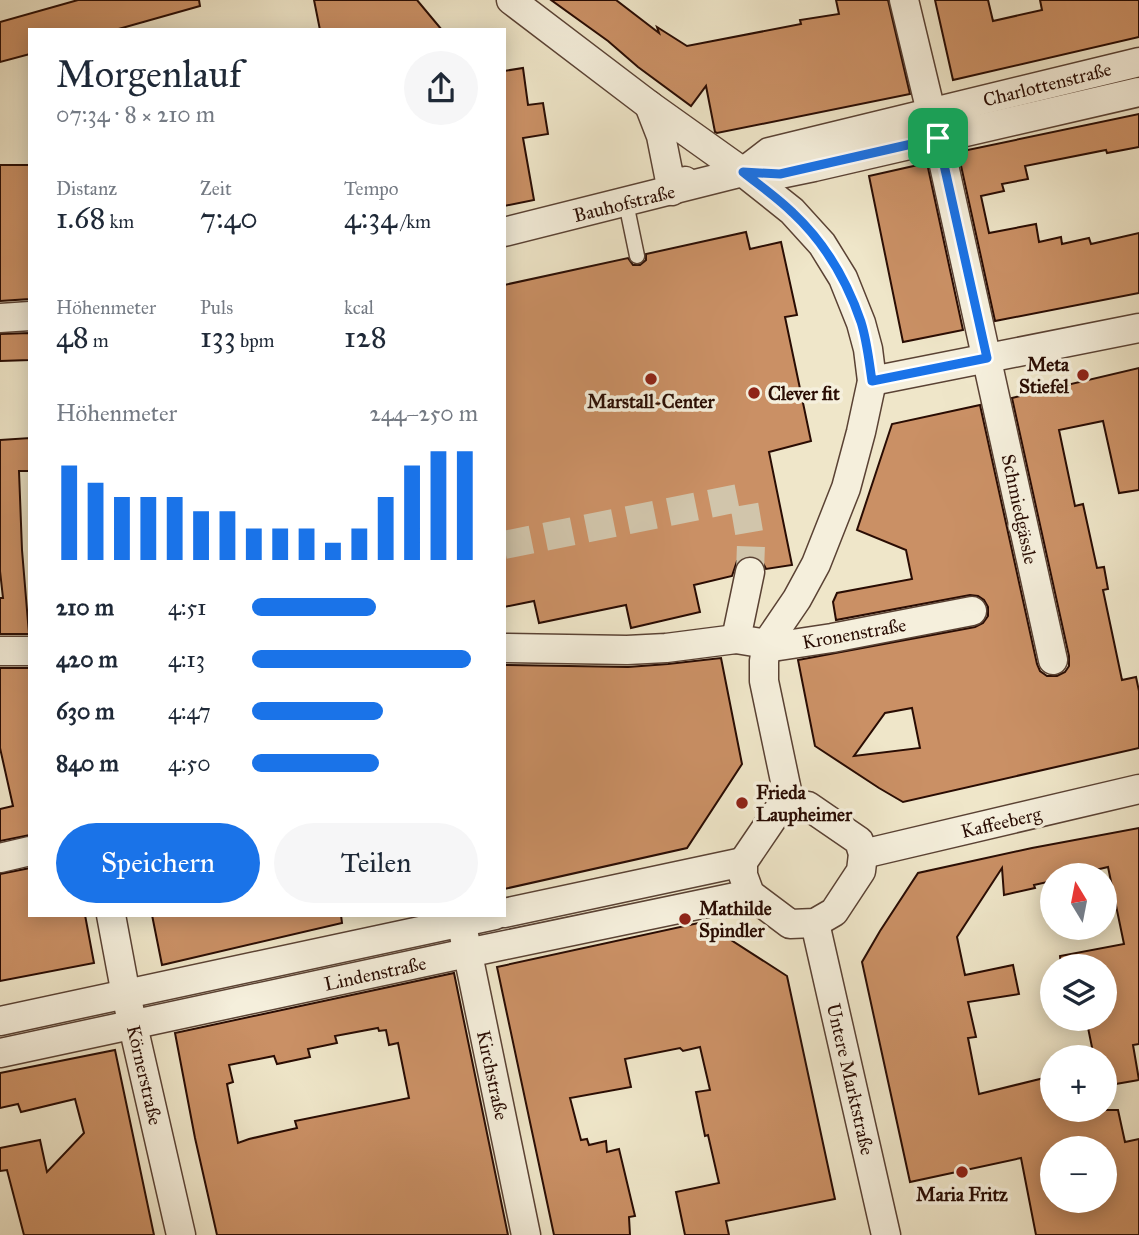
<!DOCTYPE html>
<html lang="de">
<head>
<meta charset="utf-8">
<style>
	:root { --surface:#fff; --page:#f6f6f7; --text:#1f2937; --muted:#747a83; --accent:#1a73e8 }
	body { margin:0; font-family:"IM FELL Great Primer",serif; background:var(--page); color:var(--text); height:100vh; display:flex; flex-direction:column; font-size:26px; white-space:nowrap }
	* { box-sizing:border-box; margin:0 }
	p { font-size:23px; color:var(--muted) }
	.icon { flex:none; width:38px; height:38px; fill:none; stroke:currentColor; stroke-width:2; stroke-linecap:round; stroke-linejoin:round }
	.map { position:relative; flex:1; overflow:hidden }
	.details { position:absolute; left:28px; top:28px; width:478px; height:889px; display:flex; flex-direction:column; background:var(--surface); border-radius:0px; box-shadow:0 4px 18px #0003 }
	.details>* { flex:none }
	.needle { width:46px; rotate:350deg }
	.controls { position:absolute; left:1040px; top:863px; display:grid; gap:14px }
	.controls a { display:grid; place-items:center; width:77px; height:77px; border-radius:50%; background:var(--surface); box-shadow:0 4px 18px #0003; font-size:35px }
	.pin { position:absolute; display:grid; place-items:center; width:60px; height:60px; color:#fff; margin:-30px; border-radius:14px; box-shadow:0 4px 10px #0006 }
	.round { display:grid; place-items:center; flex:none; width:74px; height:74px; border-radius:37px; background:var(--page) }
	.head { display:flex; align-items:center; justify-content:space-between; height:119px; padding:0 28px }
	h1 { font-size:38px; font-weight:600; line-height:52px }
	.figures { display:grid; grid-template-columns:repeat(3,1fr); gap:10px; height:119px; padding:7px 28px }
	.figures div { display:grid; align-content:center }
	.figures b { font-size:30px; font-weight:600 }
	.figures small { font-size:19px; font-weight:400 }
	.figures p { font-size:19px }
	.chart { height:196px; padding:14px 28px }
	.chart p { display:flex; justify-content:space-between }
	.chart svg { width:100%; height:126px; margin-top:7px; stroke:var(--accent); stroke-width:6 }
	.primary-button { display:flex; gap:14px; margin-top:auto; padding:14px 28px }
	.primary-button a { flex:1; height:80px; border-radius:42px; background:var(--accent); color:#fff; font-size:28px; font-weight:600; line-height:80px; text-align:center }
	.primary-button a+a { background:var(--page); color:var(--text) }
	ul { padding:0 28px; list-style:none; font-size:23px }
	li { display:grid; grid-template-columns:112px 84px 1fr; align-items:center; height:52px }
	li i { height:18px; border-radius:9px; background:var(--accent) }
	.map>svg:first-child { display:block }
	.building { fill:#ca9065; stroke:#290c03; stroke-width:2; fill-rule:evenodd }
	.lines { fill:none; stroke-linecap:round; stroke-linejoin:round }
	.street-tunnel { stroke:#d1c5ab; stroke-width:28; stroke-dasharray:28 14; stroke-linecap:butt }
	.lane-casing { stroke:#5a4234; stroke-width:17 }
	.street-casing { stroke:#5a4234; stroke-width:31 }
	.lane { stroke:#f5efdc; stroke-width:14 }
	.street { stroke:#f5efdc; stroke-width:28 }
	.route-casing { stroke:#fff; stroke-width:14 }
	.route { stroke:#1a73e8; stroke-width:9 }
	.poi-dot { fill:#8f2418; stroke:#f5efdc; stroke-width:2.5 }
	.labels { text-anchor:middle; stroke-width:7; stroke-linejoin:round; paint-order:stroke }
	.street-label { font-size:19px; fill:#290c03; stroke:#f5efdc }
	.poi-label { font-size:19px; font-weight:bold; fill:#290c03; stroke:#f5efdc; text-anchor:start }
</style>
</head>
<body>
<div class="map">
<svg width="1139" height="1235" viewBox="0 0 1139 1235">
	<rect width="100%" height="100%" fill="#efe6c9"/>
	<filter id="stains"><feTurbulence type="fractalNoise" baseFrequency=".00286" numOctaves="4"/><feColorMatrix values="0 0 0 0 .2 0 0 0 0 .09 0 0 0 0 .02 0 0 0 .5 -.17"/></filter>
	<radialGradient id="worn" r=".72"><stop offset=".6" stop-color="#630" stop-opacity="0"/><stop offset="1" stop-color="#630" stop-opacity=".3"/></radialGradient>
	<g class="building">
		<path d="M78,0H199L200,6L115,30H30V54L0,62V22Z"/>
		<path d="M314,0H417L442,30H320Z"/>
		<path d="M551,0H616L659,33L657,27L687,46L801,24L800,20L839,14L836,0H888L910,94L717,133L715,132L706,86L691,106L638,67L608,41Z"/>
		<path d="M935,0H988L993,21L1042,10L1040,0H1139V37L953,80Z"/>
		<path d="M523,68L528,105L543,103L548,134L523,138L534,200L504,206V71Z"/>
		<path d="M1139,114V147L1107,153L1106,150L1025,166L1028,179L1002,184L1004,191L981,196L989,233L1036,224L1039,242L1061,237L1062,244L1089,238L1091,244L1139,233V293L995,321L958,152Z"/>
		<path d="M927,163L963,330L903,342L869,176Z"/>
		<path d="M0,165H30V299L0,301Z"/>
		<path d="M746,232L750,249L781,242L797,315L785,317L811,441L769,452L792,565L766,569L761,559L753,556H744L737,561L732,576L694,585L700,612L631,628L626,605L539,623L534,601L504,607V285L628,258L633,265H640L646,260V254Z"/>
		<path d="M30,333V360L0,361V334Z"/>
		<path d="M1139,368V490L1119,493L1103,421L1059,430L1075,506L1083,504L1097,568L1104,567L1108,589L1103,590L1122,680L1136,677L1139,691V748L903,802L879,788L815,746L798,660L975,627L983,623L988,616V607L984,600L978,596L970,595L836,620L833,602L837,593L912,579L906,550L857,530L892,424L980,405L1037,664L1040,671L1047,676H1057L1065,672L1069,666V656L1012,398ZM912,708L920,748L854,756L885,713Z"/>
		<path d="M30,438V471H19L22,550L29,634H0V598H3L0,571V440Z"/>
		<path d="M721,658L742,764L687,848L504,889V665L628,667L668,664Z"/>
		<path d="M0,668H30V835L0,841V809L13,806L0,748Z"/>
		<path d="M1139,828V1044L1133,1045L1139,1080L1104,1086V1057H1094L1086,1018H1104V966H1061L1060,956L1124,944L1108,867L1074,875H1052V881L1034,885L1035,888L1004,895L1002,868L957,937L965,975L1013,965L1019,994L968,1002L976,1037L968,1038L979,1094L1052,1076V1110H1118L1125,1142L1139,1139V1235H1036L1021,1158L910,1182L862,962L880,931L918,873L1032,848ZM1052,1148H1104V1200H1052Z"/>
		<path d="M30,868V915H85L94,963L0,981V874Z"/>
		<path d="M152,915H341L342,923L162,965Z"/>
		<path d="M703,922L787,976L835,1199L726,1221L729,1235H685L676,1192L719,1183L708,1135L705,1136L696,1092L710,1090L700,1047L683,1051L680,1048L625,1059L631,1087L570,1098L581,1140L587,1139L589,1145L606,1141L607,1152L619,1149L635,1216L629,1217L630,1235H554L497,967Z"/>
		<path d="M454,973L508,1235H217L195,1138L175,1033ZM378,1028L379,1031L386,1030L389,1045L398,1043L409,1098L295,1121L297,1128L249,1139L238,1143L227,1084L233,1082L229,1065L274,1056L277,1064L310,1057L308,1049L337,1043L335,1036Z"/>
		<path d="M115,1050L154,1235H24L7,1170L0,1171V1148L40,1140L47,1172L84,1133L75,1099L21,1112L18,1104L0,1108V1073Z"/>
	</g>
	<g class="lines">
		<path class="street-tunnel" d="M504,545L743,497L751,544L750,572"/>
		<defs>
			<path id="lane" d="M626,203L637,256"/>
			<g id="street">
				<path d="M511,0L649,105L743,172L792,211L822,244L843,278L861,323L868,349L872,381L861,432L846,488L816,564L797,599L767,643L764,661V681L790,805"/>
				<path d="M904,0L931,112"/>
				<path d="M649,105L661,136L672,191L685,181"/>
				<path d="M938,138L1053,660"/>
				<path d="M743,172L769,152L1139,62"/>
				<path d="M504,232L743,172L780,174L814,167L1139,92"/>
				<path d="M0,318L30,316"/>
				<path d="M872,381L1139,328"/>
				<path d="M736,639L750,572"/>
				<path d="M504,648L627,650L666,648L736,639L779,646L832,638L972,611"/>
				<path d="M0,651H30"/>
				<path d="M790,805L808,806L859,841L863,854L861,871L834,912L815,923L790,924L750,894L743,875V862L777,812Z"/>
				<path d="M863,854L1139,789"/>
				<path d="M0,858L30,851"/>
				<path d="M504,913L743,862"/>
				<path d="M111,915L126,995L181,1235"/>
				<path d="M815,923L886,1235"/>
				<path d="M464,935L526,1235"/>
				<path d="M0,1021L495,915"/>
				<path d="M0,1053L467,953L750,894"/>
			</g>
		</defs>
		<use href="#lane" class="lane-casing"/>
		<use href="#street" class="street-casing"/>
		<use href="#lane" class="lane"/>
		<use href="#street" class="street"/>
	</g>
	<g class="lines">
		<defs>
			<path id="route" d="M938,138L987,358L872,381C869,361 867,341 861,322C847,281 825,243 793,213C778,198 759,185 743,172L780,174Z"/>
		</defs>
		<use href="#route" class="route-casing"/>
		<use href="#route" class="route"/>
	</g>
	<g class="poi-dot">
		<circle cx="1083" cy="375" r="7"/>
		<circle cx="651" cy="379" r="7"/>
		<circle cx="754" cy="393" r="7"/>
		<circle cx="742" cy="803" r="7"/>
		<circle cx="685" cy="919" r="7"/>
		<circle cx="962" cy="1172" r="7"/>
	</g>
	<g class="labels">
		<g class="street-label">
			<text transform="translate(1047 84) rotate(-14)" y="7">Charlottenstraße</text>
			<text transform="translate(624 203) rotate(-14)" y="7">Bauhofstraße</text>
			<text transform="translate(1020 509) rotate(78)" y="7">Schmiedgässle</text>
			<text transform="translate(854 633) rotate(-10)" y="7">Kronenstraße</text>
			<text transform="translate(1001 822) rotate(-13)" y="7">Kaffeeberg</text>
			<text transform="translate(375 973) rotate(-12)" y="7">Lindenstraße</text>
			<text transform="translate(145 1075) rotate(77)" y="7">Körnerstraße</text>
			<text transform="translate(493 1075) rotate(78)" y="7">Kirchstraße</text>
			<text transform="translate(851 1079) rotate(77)" y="7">Untere Marktstraße</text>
		</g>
		<g class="poi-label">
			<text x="1069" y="371" text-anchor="end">Meta<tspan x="1069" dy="22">Stiefel</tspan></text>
			<text x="768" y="400">Clever fit</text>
			<text x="651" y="408" text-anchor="middle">Marstall-Center</text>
			<text x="756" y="799">Frieda<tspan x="756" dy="22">Laupheimer</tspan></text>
			<text x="699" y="915">Mathilde<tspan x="699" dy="22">Spindler</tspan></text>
			<text x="962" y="1201" text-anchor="middle">Maria Fritz</text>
		</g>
	</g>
	<rect width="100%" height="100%" filter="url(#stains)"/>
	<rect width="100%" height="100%" fill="url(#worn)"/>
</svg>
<div class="controls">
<a><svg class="needle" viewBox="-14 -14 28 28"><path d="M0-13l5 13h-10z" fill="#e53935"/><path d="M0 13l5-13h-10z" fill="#747a83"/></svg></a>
<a><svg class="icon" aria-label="layers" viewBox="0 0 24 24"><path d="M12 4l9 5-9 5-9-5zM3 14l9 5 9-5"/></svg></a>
<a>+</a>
<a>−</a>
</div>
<div class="pin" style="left:938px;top:138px;background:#1e9e55"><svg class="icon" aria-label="arrive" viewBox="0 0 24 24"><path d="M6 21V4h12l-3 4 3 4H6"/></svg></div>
<section class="details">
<div class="head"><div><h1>Morgenlauf</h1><p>07:34 · 8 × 210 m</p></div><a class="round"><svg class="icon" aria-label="share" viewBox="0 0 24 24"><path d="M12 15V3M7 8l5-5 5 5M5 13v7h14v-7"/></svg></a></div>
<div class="figures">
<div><p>Distanz</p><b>1.68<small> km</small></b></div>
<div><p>Zeit</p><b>7:40</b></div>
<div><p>Tempo</p><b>4:34<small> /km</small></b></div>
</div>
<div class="figures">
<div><p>Höhenmeter</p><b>48<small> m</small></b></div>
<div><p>Puls</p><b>133<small> bpm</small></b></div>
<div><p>kcal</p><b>128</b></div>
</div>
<div class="chart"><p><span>Höhenmeter</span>244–250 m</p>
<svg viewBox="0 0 160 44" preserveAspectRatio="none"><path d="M5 44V11M15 44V17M25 44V22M35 44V22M45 44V22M55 44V27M65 44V27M75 44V33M85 44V33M95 44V33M105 44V38M115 44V33M125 44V22M135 44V11M145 44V6M155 44V6"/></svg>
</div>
<ul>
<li><b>210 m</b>4:51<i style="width:55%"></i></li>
<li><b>420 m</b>4:13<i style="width:97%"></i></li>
<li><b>630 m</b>4:47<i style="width:58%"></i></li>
<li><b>840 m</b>4:50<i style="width:56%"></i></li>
</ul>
<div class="primary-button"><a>Speichern</a><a>Teilen</a></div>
</section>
</div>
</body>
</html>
